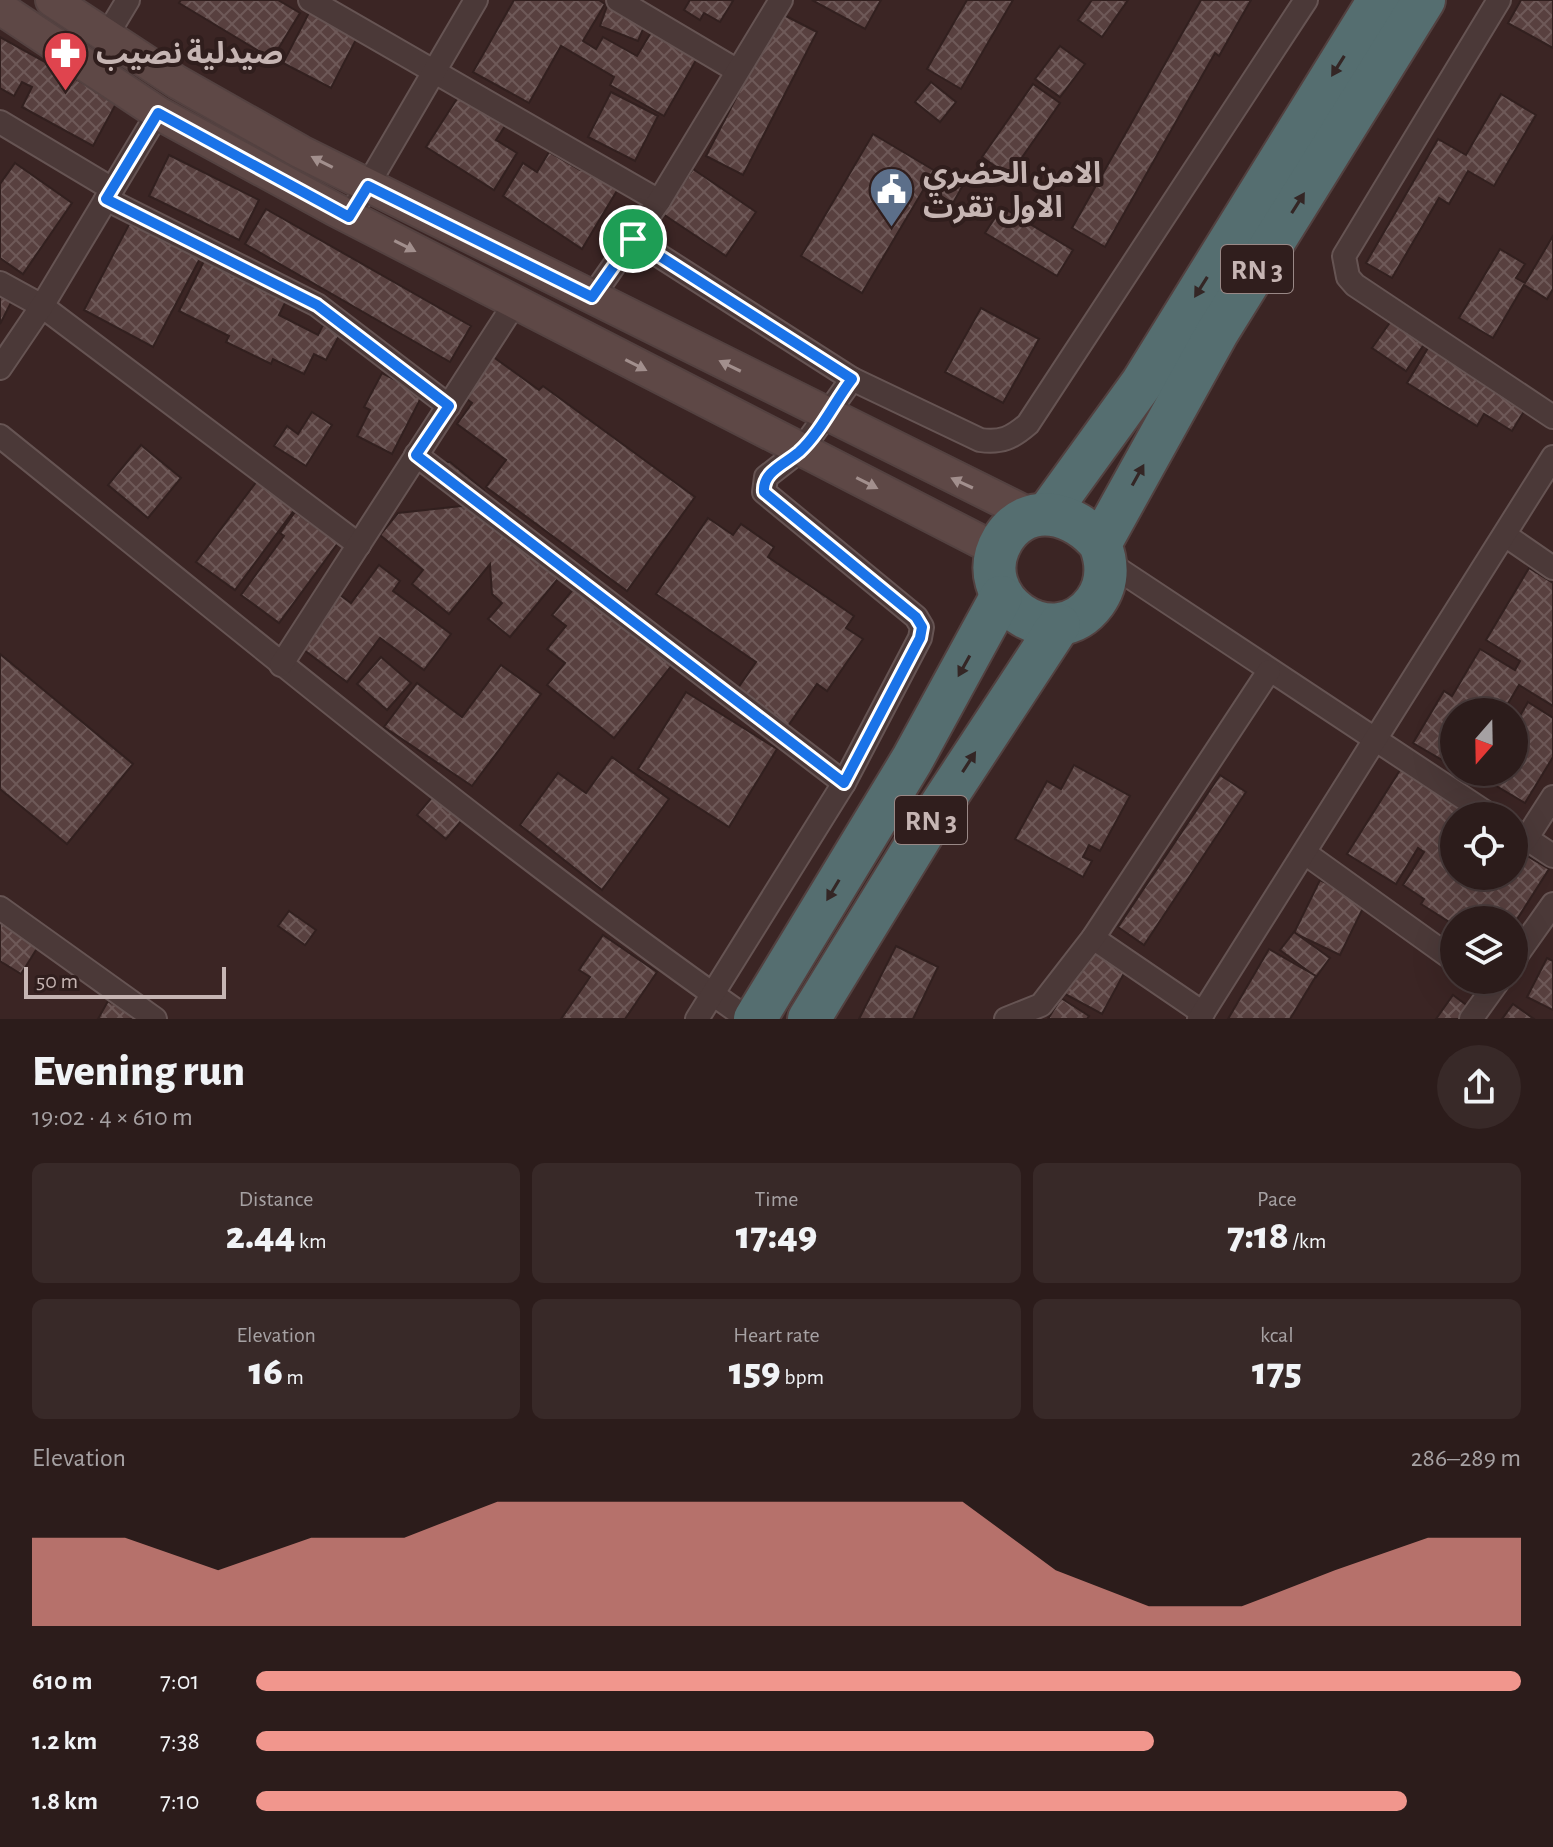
<!DOCTYPE html>
<html lang="en">
<head>
<meta charset="utf-8">
<style>
	:root { --surface:#2c1c1b; --page:#382928; --text:#f1f3f6; --muted:#a6a1a3; --line:#483a3a; --accent:#f1968d }
	body { margin:0; font-family:"Alegreya Sans","Noto Sans Arabic",sans-serif; background:var(--page); color:var(--text); height:100vh; display:flex; flex-direction:column; font-size:30px; white-space:nowrap }
	* { box-sizing:border-box; margin:0 }
	p { font-size:26px; color:var(--muted) }
	.icon { flex:none; width:44px; height:44px; fill:none; stroke:currentColor; stroke-width:2; stroke-linecap:round; stroke-linejoin:round }
	.map { position:relative; height:1019px; overflow:hidden }
	.side { display:flex; flex-direction:column; background:var(--surface); flex:1 }
	.side>* { flex:none }
	.needle { width:52px; rotate:200deg }
	.tools { position:absolute; left:1440px; top:698px; display:grid; gap:16px }
	.tools a { display:grid; place-items:center; width:88px; height:88px; border-radius:50%; background:var(--surface); box-shadow:0 8px 32px #0002,0 0 0 2px var(--line); font-size:40px }
	.scale { position:absolute; left:24px; bottom:20px; width:202px; box-sizing:border-box; padding-left:8px; border:4px solid #c6b5b3; border-top:0; font-size:22px; line-height:28px; white-space:nowrap; color:#c6b5b3; -webkit-text-stroke:6px #301e1d; paint-order:stroke }
	.pin { position:absolute; display:grid; place-items:center; width:68px; height:68px; color:#fff; margin:-34px; border:4px solid #fff; border-radius:50%; box-shadow:0 2px 8px #0007 }
	.round { display:grid; place-items:center; flex:none; width:84px; height:84px; border-radius:42px; background:var(--page) }
	.summary { display:flex; align-items:center; justify-content:space-between; height:136px; padding:0 32px }
	h1 { font-size:44px; font-weight:800; line-height:60px }
	.metrics { display:grid; grid-template-columns:repeat(3,1fr); gap:12px; height:136px; padding:8px 32px }
	.metrics div { display:grid; align-content:center; border-radius:12px; background:var(--page); text-align:center }
	.metrics b { font-size:40px; font-weight:800 }
	.metrics small { font-size:22px; font-weight:400 }
	.metrics p { font-size:22px }
	.chart { height:224px; padding:16px 32px }
	.chart p { display:flex; justify-content:space-between }
	.chart svg { width:100%; height:144px; margin-top:8px; fill:var(--accent); opacity:.7 }
	ul { padding:0 32px; list-style:none; font-size:26px }
	li { display:grid; grid-template-columns:128px 96px 1fr; align-items:center; height:60px }
	li i { height:20px; border-radius:10px; background:var(--accent) }
	.map>svg:first-child { display:block }
	.building { fill:url(#building-cross-hatch); stroke:#32201f; stroke-width:2 }
	.lines { fill:none; stroke-linecap:round; stroke-linejoin:round }
	.street-casing { stroke:#665453; stroke-width:26 }
	.secondary-casing { stroke:#544241; stroke-width:36 }
	.highway-casing { stroke:#534140; stroke-width:46 }
	.street { stroke:#4b3938; stroke-width:22 }
	.secondary { stroke:#5e4846; stroke-width:32 }
	.highway { stroke:#556e70; stroke-width:42 }
	.oneway { fill:#342625 }
	.oneway2 { fill:#a28f8d }
	.route-casing { stroke:#fff; stroke-width:16 }
	.route { stroke:#1a73e8; stroke-width:10 }
	.labels { text-anchor:middle; stroke-width:8; stroke-linejoin:round; paint-order:stroke }
	.shield { fill:#301e1d; stroke:#998886; stroke-width:2 }
	.shield-label { font-size:28px; font-weight:bold; fill:#c6b5b3 }
	.poi-label { font-size:30px; font-weight:bold; fill:#c6b5b3; stroke:#301e1d; text-anchor:start }
</style>
</head>
<body>
<div class="map">
<svg width="1553" height="1019" viewBox="0 0 1553 1019">
	<defs>
		<pattern id="building-cross-hatch" width="8" height="8" patternUnits="userSpaceOnUse" patternTransform="scale(2)"><rect width="8" height="8" fill="#58403f"/><path d="M0 0l8 8M0 8l8-8" fill="none" stroke="#6e5958"/></pattern>
	</defs>
	<rect width="100%" height="100%" fill="#3b2524"/>
	<g class="building">
		<path d="M181,0H278L300,13L272,59L179,3Z"/>
		<path d="M514,0H599L605,4L583,41L596,49L603,37L637,56L653,29L699,55L664,116L610,85L614,77L561,46L529,103L473,72Z"/>
		<path d="M690,0H731L733,1L720,22L704,13L700,20L684,10Z"/>
		<path d="M812,0H881L865,29Z"/>
		<path d="M967,0H1013L961,89L927,69Z"/>
		<path d="M1092,0H1128L1102,37L1078,20Z"/>
		<path d="M1201,0H1251L1219,56L1215,53L1105,247L1072,228Z"/>
		<path d="M1521,0H1553V48L1508,23Z"/>
		<path d="M313,5L361,30L331,88L283,63Z"/>
		<path d="M607,6L646,22L638,41L600,26Z"/>
		<path d="M780,13L817,32L743,175L706,156Z"/>
		<path d="M0,37L117,102L93,146L22,107L32,87L22,82L14,96L0,88Z"/>
		<path d="M1060,46L1085,64L1060,97L1035,79Z"/>
		<path d="M931,82L956,102L940,122L915,102Z"/>
		<path d="M1033,84L1060,103L1009,176L982,157Z"/>
		<path d="M611,92L658,116L635,161L588,137Z"/>
		<path d="M460,94L507,123L496,140L517,153L494,190L426,147Z"/>
		<path d="M1501,94L1536,115L1494,186L1468,171L1449,204L1439,198L1392,278L1366,263L1438,139L1466,155Z"/>
		<path d="M873,134L962,187L953,203L925,187L862,293L801,256Z"/>
		<path d="M549,152L580,170L588,157L624,179L582,249L503,196L523,163L537,172Z"/>
		<path d="M169,155L259,200L239,240L149,196Z"/>
		<path d="M15,163L72,203L23,274L0,258V184Z"/>
		<path d="M693,169L756,212L726,256L663,214Z"/>
		<path d="M1002,207L1073,250L1057,276L985,233Z"/>
		<path d="M266,209L471,326L450,362L245,244Z"/>
		<path d="M134,215L204,251L153,347L84,310Z"/>
		<path d="M1553,236V289L1547,299L1524,285L1493,338L1459,318L1500,249L1525,264L1516,278L1525,283Z"/>
		<path d="M209,251L291,291L279,315L318,335L323,325L340,334L326,360L314,354L304,374L273,359L271,364L226,342L229,336L179,311Z"/>
		<path d="M0,282L17,291L0,324Z"/>
		<path d="M981,308L1039,339L1003,403L945,372Z"/>
		<path d="M1396,314L1429,337L1406,371L1372,348Z"/>
		<path d="M1431,343L1529,403L1512,431L1484,414L1477,426L1407,383Z"/>
		<path d="M492,356L539,390L543,386L695,497L627,591L486,487L506,460L457,424L472,403L463,396Z"/>
		<path d="M382,373L423,394L392,454L357,436L370,410L364,407Z"/>
		<path d="M312,412L332,425L306,466L274,446L287,426L298,434Z"/>
		<path d="M141,445L181,478L148,518L108,485Z"/>
		<path d="M450,462L484,490L486,512L562,574L510,637L488,619L502,603L492,594L490,564L449,614L412,584L423,570L380,535L398,513L471,505L427,463Z"/>
		<path d="M257,481L295,509L235,590L196,562Z"/>
		<path d="M295,512L338,543L279,623L241,595L284,536L280,533Z"/>
		<path d="M708,518L733,535L741,524L774,547L768,557L854,616L846,628L863,639L827,691L817,684L788,726L736,691L756,662L656,594Z"/>
		<path d="M379,565L400,581L393,591L451,634L424,670L380,638L347,682L300,647L340,595L351,603Z"/>
		<path d="M1529,568L1553,583V706L1519,685L1503,712H1454V767L1413,743L1444,691L1452,696L1480,649L1515,670L1520,661L1486,640Z"/>
		<path d="M575,587L672,665L614,738L547,685L565,663L547,649L566,626L552,615Z"/>
		<path d="M0,654L133,764L67,844L0,789Z"/>
		<path d="M381,657L411,683L387,710L357,684Z"/>
		<path d="M501,665L541,694L472,786L384,727L417,683L462,717Z"/>
		<path d="M686,692L777,749L729,827L638,769Z"/>
		<path d="M1528,702L1553,718V757L1525,803L1483,778L1486,772H1514V726Z"/>
		<path d="M612,757L669,799L602,890L520,825L558,773L586,793Z"/>
		<path d="M1074,765L1130,796L1100,851L1089,845L1083,857L1092,861L1083,877L1015,839L1047,781L1061,789Z"/>
		<path d="M1402,767L1480,816H1454V876H1476L1489,885L1495,876H1514V848L1549,869L1514,924V920H1454V925L1421,904L1424,899L1403,885L1424,852L1418,848L1396,884L1347,854Z"/>
		<path d="M1220,775L1246,792L1144,945L1118,927Z"/>
		<path d="M438,790L467,814L446,839L417,815Z"/>
		<path d="M1320,880L1366,902L1340,955L1294,933Z"/>
		<path d="M289,911L316,930L305,945L278,926Z"/>
		<path d="M0,917L41,942L21,974L0,961Z"/>
		<path d="M1294,932L1330,958L1316,977L1280,950Z"/>
		<path d="M603,935L657,972L625,1019H561L590,977L579,970Z"/>
		<path d="M896,946L938,967L913,1019H859Z"/>
		<path d="M1091,946L1128,966L1102,1014L1065,994Z"/>
		<path d="M1269,949L1316,976L1290,1019H1228Z"/>
		<path d="M1547,958L1553,961V1010L1527,997Z"/>
		<path d="M1453,995L1473,1010L1467,1019H1436Z"/>
		<path d="M1061,998L1089,1016L1087,1019H1048Z"/>
		<path d="M108,1001L141,1019H98Z"/>
		<path d="M1513,1004L1534,1019H1502Z"/>
	</g>
	<g class="lines">
		<defs>
			<g id="street">
				<path d="M310,0L659,201"/>
				<path d="M618,0L736,70"/>
				<path d="M1499,0L1344,256L1348,277L1355,285L1553,417"/>
				<path d="M107,35L128,0"/>
				<path d="M0,122L112,189"/>
				<path d="M106,199L317,305L449,406"/>
				<path d="M349,217L476,0"/>
				<path d="M633,239L852,379"/>
				<path d="M0,283L42,306L359,545"/>
				<path d="M592,297L659,201L781,0"/>
				<path d="M0,368L42,306L158,113"/>
				<path d="M0,436C246,634 489,837 748,1019"/>
				<path d="M416,455L844,783"/>
				<path d="M1505,535L1553,568"/>
				<path d="M1106,561L1491,816"/>
				<path d="M281,665L515,303"/>
				<path d="M1515,831L1553,856"/>
				<path d="M1526,839L1553,797"/>
				<path d="M1305,853L1454,960"/>
				<path d="M0,908L155,1019"/>
				<path d="M1093,938L1203,1013"/>
				<path d="M1514,959L1553,904"/>
				<path d="M697,1019L844,783L920,638L922,627L916,617L764,492L766,477L802,449L852,379L980,440C1001,443 1012,438 1028,424L1306,0"/>
				<path d="M1006,1019L1041,1005L1093,938L1269,671"/>
				<path d="M1199,1019L1553,457"/>
				<path d="M1471,1019L1499,980"/>
			</g>
			<g id="secondary">
				<path d="M52,0L177,82L301,152L1033,516"/>
				<path d="M0,8L158,113L334,209L997,550"/>
			</g>
			<g id="highway">
				<path d="M1048,513L1142,383L1379,0"/>
				<path d="M1100,544C1076,513 1028,499 1003,539C967,599 1054,658 1095,602C1108,584 1108,564 1100,544L1217,333L1424,0"/>
				<path d="M755,1019L912,760L1001,597"/>
				<path d="M809,1019L926,828L1059,625"/>
			</g>
		</defs>
		<use href="#street" class="street-casing"/>
		<use href="#secondary" class="secondary-casing"/>
		<use href="#highway" class="highway-casing"/>
		<use href="#street" class="street"/>
		<use href="#secondary" class="secondary"/>
		<use href="#highway" class="highway"/>
	</g>
	<defs><path id="oneway-solid" d="M-6-.8H1V-3.2L6.5 0L1 3.2V.8H-6Z" transform="scale(2)"/></defs>
	<g class="oneway">
		<use href="#oneway-solid" transform="translate(1338 66) rotate(122)"/>
		<use href="#oneway-solid" transform="translate(1298 203) rotate(-58)"/>
		<use href="#oneway-solid" transform="translate(1201 287) rotate(122)"/>
		<use href="#oneway-solid" transform="translate(1138 475) rotate(-61)"/>
		<use href="#oneway-solid" transform="translate(964 666) rotate(119)"/>
		<use href="#oneway-solid" transform="translate(969 762) rotate(-57)"/>
		<use href="#oneway-solid" transform="translate(833 890) rotate(121)"/>
	</g>
	<g class="oneway2">
		<use href="#oneway-solid" transform="translate(322 162) rotate(-153)"/>
		<use href="#oneway-solid" transform="translate(405 246) rotate(27)"/>
		<use href="#oneway-solid" transform="translate(636 365) rotate(27)"/>
		<use href="#oneway-solid" transform="translate(730 366) rotate(-154)"/>
		<use href="#oneway-solid" transform="translate(867 483) rotate(27)"/>
		<use href="#oneway-solid" transform="translate(962 483) rotate(-155)"/>
	</g>
	<g class="lines">
		<defs>
			<path id="route" d="M158,113L349,217L368,186L592,297L633,239L852,379C835,401 820,433 799,452C785,464 762,472 764,492L916,617L922,627L920,638L844,783L416,455L449,406L317,305L106,199Z"/>
		</defs>
		<use href="#route" class="route-casing"/>
		<use href="#route" class="route"/>
	</g>
	<defs>
		<symbol id="pharmacy-pin" viewBox="-11 -11 22 30"><path d="M0 17L-7.5 6A9.5 9.5 0 1 1 7.5 6Z" fill="#e0444e" stroke="#301e1d"/><path d="M-2-6h4v4h4v4h-4v4h-4v-4h-4v-4h4Z" fill="#fff"/></symbol>
		<symbol id="civic-pin" viewBox="-11 -11 22 30"><path d="M0 17L-7.5 6A9.5 9.5 0 1 1 7.5 6Z" fill="#5c6f8a" stroke="#301e1d"/><path d="M-.6-6.5H3V-4.5H.6V-3L4-1V1h2V6H-6V1h2V-1L-.6-3ZM-1.2 2.5V6h2.4V2.5Z" fill="#fff"/></symbol>
	</defs>
	<g fill-rule="evenodd">
		<use href="#pharmacy-pin" x="40" y="28" width="51" height="69"/>
		<use href="#civic-pin" x="866" y="164" width="51" height="69"/>
	</g>
	<g class="labels">
		<g class="shield">
			<rect x="1221" y="245" width="72" height="48" rx="6"/>
			<rect x="895" y="796" width="72" height="48" rx="6"/>
		</g>
		<g class="shield-label">
			<text x="1257" y="279">RN 3</text>
			<text x="931" y="830">RN 3</text>
		</g>
		<g class="poi-label">
			<text x="96" y="63">صيدلية نصيب</text>
			<text x="923" y="183">الامن الحضري<tspan x="923" dy="34">الاول تقرت</tspan></text>
		</g>
	</g>
</svg>
<div class="tools">
<a><svg class="needle" viewBox="-14 -14 28 28"><path d="M0-13l5 13h-10z" fill="#e53935"/><path d="M0 13l5-13h-10z" fill="#a6a1a3"/></svg></a>
<a><svg class="icon" aria-label="locate" viewBox="0 0 24 24"><circle cx="12" cy="12" r="6"/><path d="M12 2v4M12 18v4M2 12h4M18 12h4"/></svg></a>
<a><svg class="icon" aria-label="layers" viewBox="0 0 24 24"><path d="M12 4l9 5-9 5-9-5zM3 14l9 5 9-5"/></svg></a>
</div>
<div class="scale">50 m</div>
<div class="pin" style="left:633px;top:239px;background:#1e9e55"><svg class="icon" aria-label="arrive" viewBox="0 0 24 24"><path d="M6 21V4h12l-3 4 3 4H6"/></svg></div>
</div>
<section class="side">
<div class="summary"><div><h1>Evening run</h1><p>19:02 · 4 × 610 m</p></div><a class="round"><svg class="icon" aria-label="share" viewBox="0 0 24 24"><path d="M12 15V3M7 8l5-5 5 5M5 13v7h14v-7"/></svg></a></div>
<div class="metrics">
<div><p>Distance</p><b>2.44<small> km</small></b></div>
<div><p>Time</p><b>17:49</b></div>
<div><p>Pace</p><b>7:18<small> /km</small></b></div>
</div>
<div class="metrics">
<div><p>Elevation</p><b>16<small> m</small></b></div>
<div><p>Heart rate</p><b>159<small> bpm</small></b></div>
<div><p>kcal</p><b>175</b></div>
</div>
<div class="chart"><p><span>Elevation</span>286–289 m</p>
<svg viewBox="0 0 160 44" preserveAspectRatio="none"><path d="M0 44V17L10 17L20 27L30 17L40 17L50 6L60 6L70 6L80 6L90 6L100 6L110 27L120 38L130 38L140 27L150 17L160 17V44z"/></svg>
</div>
<ul>
<li><b>610 m</b>7:01<i style="width:100%"></i></li>
<li><b>1.2 km</b>7:38<i style="width:71%"></i></li>
<li><b>1.8 km</b>7:10<i style="width:91%"></i></li>
</ul>
</section>
</body>
</html>
